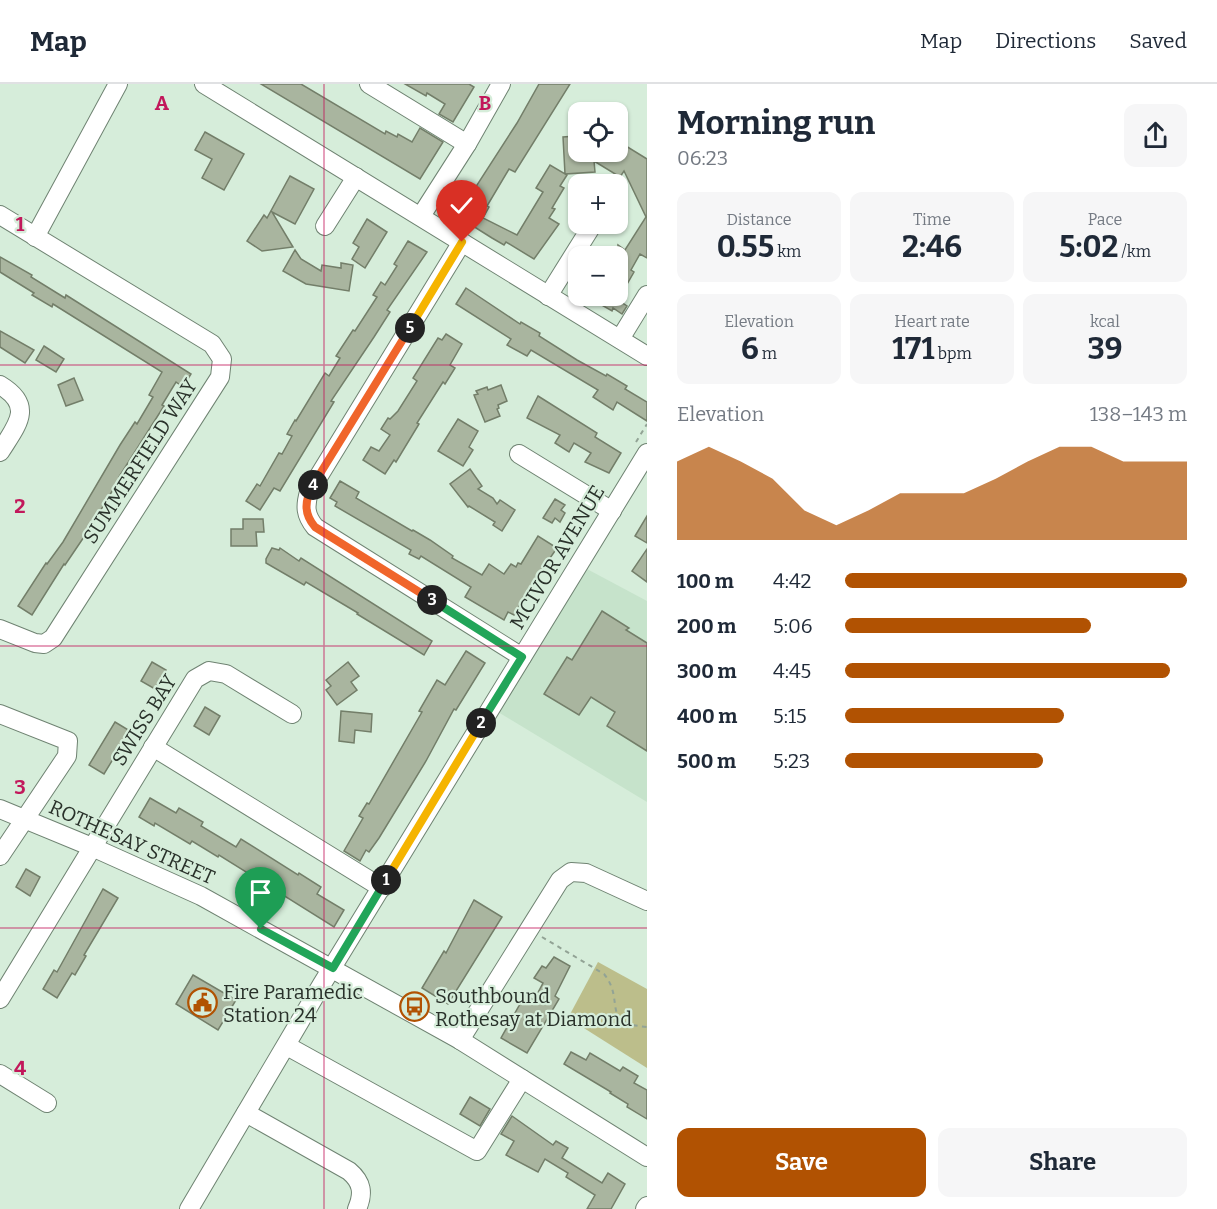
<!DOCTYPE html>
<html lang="en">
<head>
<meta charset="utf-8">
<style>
	:root { --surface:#fff; --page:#f6f6f7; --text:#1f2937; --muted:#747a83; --line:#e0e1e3; --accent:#b15202 }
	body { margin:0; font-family:Bitter,serif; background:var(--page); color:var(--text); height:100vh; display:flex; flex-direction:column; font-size:22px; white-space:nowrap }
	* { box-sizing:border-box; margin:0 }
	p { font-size:20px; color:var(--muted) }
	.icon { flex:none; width:33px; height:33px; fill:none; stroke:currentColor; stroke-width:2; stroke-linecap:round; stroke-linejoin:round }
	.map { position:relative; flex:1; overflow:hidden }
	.side { display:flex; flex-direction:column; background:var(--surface); width:570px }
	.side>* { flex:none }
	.fabs { position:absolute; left:568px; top:18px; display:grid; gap:12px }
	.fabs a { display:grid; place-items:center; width:60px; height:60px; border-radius:12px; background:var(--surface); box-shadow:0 2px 4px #0004; font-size:30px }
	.pin { position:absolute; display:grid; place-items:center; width:51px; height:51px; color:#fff; margin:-62px -26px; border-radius:50% 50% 50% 0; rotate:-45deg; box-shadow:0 0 6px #0007 }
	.pin .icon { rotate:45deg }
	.km { position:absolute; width:30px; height:30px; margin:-15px; border-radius:50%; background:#222; color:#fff; font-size:16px; line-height:30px; text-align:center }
	.round { display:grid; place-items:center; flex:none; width:63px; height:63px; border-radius:12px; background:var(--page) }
	.overview { display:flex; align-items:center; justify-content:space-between; height:102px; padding:0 30px }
	h1 { font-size:33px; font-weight:700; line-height:45px }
	.figures { display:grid; grid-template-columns:repeat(3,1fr); gap:9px; height:102px; padding:6px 30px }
	.figures div { display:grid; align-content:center; border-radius:12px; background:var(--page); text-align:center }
	.figures b { font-size:30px; font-weight:700 }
	.figures small { font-size:16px; font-weight:400 }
	.figures p { font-size:16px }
	.chart { height:168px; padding:12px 30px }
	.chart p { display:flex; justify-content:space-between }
	.chart svg { width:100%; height:108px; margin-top:6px; fill:var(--accent); opacity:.7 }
	.cta { display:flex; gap:12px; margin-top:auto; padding:12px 30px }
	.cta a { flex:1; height:69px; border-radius:12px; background:var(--accent); color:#fff; font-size:24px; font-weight:700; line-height:69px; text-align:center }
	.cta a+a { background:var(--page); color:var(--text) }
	ul { padding:0 30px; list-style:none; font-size:20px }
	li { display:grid; grid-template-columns:96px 72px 1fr; align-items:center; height:45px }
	li i { height:15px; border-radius:8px; background:var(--accent) }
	header { display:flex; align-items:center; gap:36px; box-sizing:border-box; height:84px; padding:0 30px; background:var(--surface); border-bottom:2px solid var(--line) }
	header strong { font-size:28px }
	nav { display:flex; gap:33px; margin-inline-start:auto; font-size:21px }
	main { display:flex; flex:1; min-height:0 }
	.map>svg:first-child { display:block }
	.built { fill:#c6e3cb }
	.green { fill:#bcbe8b }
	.building { fill:#a9b59f; stroke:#737e69; stroke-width:1.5 }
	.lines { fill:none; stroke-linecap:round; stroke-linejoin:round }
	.minor-casing { stroke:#6f8372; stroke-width:20 }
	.path { stroke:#92a395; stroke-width:2; stroke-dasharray:4.5 4.5; stroke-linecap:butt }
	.minor { stroke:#fff; stroke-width:18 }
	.split-1-casing { stroke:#fff; stroke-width:12 }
	.split-2-casing { stroke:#fff; stroke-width:12 }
	.split-3-casing { stroke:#fff; stroke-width:12 }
	.split-4-casing { stroke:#fff; stroke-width:12 }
	.split-5-casing { stroke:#fff; stroke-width:12 }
	.split-6-casing { stroke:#fff; stroke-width:12 }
	.split-1 { stroke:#22a559; stroke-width:8 }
	.split-2 { stroke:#f5b400; stroke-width:8 }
	.split-3 { stroke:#22a559; stroke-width:8 }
	.split-4 { stroke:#f0652b; stroke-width:8 }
	.split-5 { stroke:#f0652b; stroke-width:8 }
	.split-6 { stroke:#f5b400; stroke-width:8 }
	.grid { fill:none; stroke:#c2185b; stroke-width:1.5; stroke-opacity:0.55 }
	.labels { text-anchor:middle; stroke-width:4.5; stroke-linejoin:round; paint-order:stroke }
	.street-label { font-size:20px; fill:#29312a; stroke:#d6edda }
	.poi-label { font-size:20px; fill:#29312a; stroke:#d6edda; text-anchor:start }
	.grid-label { font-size:20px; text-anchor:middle; font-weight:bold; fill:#c2185b; stroke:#d6edda; stroke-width:4.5; stroke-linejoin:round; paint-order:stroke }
</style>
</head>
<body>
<header>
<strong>Map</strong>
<nav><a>Map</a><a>Directions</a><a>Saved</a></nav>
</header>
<main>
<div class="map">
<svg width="647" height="1125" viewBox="0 0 647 1125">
	<rect width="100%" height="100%" fill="#d6edda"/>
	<path class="built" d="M587,485L647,517V718L498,628Z"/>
	<path class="green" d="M598,878L647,905V984L568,934Z"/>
	<g class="building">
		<path d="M261,0H301L385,50L386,47L397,53L398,50L412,58L420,44L443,58L420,95Z"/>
		<path d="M405,0H469L474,3L453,38L439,30L445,20L427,9L426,12Z"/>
		<path d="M539,0H570L515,88L509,85L487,122L489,123L483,134L517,151L543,108L536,104L550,81L565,90L563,53L576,52V57H579V68H618V57L647,75V174L640,170L631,186L634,188L618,216L627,222L622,230L613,224L612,227L586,212H618V161L625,166L646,133L624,87L620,93L594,77L595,88L566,90L567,91L560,102L564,104L552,124L555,125L549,134L559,140L534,175L506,158L504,161L492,154L457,132L517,39Z"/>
		<path d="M205,48L244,70L224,106L202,94L212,75L195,66Z"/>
		<path d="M290,92L314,105L295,140L272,128L293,163L262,167L247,157L264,131L267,134Z"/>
		<path d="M367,135L387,148L365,184L352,175L359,163L353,159Z"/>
		<path d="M408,157L427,168L387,226L390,228L374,253L331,317L334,318L280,407L274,404L260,426L246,417L257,400L260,402L279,369L282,370L292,352L287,350L295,336L296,337L325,289L329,292L340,274L336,272L353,246L355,247L377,213L373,211L381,198L385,201L397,182L394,180Z"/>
		<path d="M295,166L301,175L321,187L322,181L341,184V179L353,181L349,207L306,200L283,187Z"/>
		<path d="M0,173L32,191L31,193L65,214L66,211L191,290L183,303L176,298L162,321L164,322L119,393L120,394L90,444L65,481L64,480L32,531L18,522L46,479L47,480L63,458L120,361L135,338L137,340L153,313L149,311L162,288L53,220L52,223L32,211L34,209L0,188Z"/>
		<path d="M466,204L520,240L521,238L540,249L539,252L577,276L606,292L607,290L627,302L625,305L647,318V337L617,318L613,326L593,313L598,306L531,266L527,272L507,261L511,255L456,220Z"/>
		<path d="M0,247L34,266L25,279L0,263Z"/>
		<path d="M446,250L462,260L450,281L455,284L445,300L443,298L417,339L419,340L396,378L394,376L385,390L363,376L371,363L379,367L390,351L381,345L388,334L390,335L398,327L417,297L413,294L438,254L442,256Z"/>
		<path d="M44,262L64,275L56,288L36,276Z"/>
		<path d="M74,294L83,316L66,322L58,301Z"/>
		<path d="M501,301L507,317L498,321L499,324L497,325L500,332L485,338L474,311L478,310L476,307L487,303L488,306Z"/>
		<path d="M538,312L597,349L595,353L621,369L609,389L585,378L591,369L574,359L569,368L555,359L560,351L527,334Z"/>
		<path d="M458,335L478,347L469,363L473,366L463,382L438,367Z"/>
		<path d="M470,385L482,402L478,405L493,414L497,420L500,416L515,426L502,447L493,441L495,438L469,422L468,423L450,400Z"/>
		<path d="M340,397L359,408L356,414L412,447L413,446L430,456L453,472L452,474L482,491L489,480L504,490L511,480L516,483L518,479L521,480L538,452L557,464L528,506L514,531L508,528L504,536L465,513L471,503L421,472L419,475L409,470L411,466L335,422L337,418L330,414Z"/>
		<path d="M555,415L565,421L561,426L565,429L560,438L555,434L552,439L543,434Z"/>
		<path d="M647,432V459L635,452Z"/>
		<path d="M243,435H263L264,448H256L257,462H231V445H243Z"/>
		<path d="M272,464L279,466L280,464L299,477L301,474L432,557L424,571L357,530L358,529L306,498L304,501L266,479V475Z"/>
		<path d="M647,465V498L632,487Z"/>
		<path d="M602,527L629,544L626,546L647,559V667L607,642L615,628L591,613L579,631L544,610L567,573L572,576Z"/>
		<path d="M466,567L485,579L456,626L454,625L426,677L379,754L369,768L366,766L360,777L344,767L363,734L359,732L367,719L369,720L422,628L419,627L437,596L445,601Z"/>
		<path d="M152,578L166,586L155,605L141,597Z"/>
		<path d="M348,578L359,592L351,598L357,606L337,621L326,606L331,602L326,596Z"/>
		<path d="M205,623L220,632L209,651L194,642Z"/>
		<path d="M341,627L372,630L371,648L355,646L354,659L339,657Z"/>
		<path d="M115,638L130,647L104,690L89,681Z"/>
		<path d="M150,714L176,729L179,724L203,738L201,742L236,763L241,755L298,791L299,789L321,803L317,810L344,826L334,843L219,771L218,773L192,757L190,760L155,739L154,742L139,733Z"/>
		<path d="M26,785L40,793L30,812L16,803Z"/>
		<path d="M103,805L118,814L84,871L86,872L75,891L72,889L57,914L43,905L54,886L57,888Z"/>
		<path d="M474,816L502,833L448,920L422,904L444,867L446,869Z"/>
		<path d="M554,873L570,882L555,912L559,915L527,969L501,954L525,911L534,916L543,899L534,894L542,882L546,884Z"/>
		<path d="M193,891L236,916L218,946L176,920Z"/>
		<path d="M571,968L586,976L590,969L620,987L623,983L638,992L634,999L647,1006V1035L627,1023L628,1020L610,1009L611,1008L564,980Z"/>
		<path d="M470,1013L490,1025L480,1042L460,1030Z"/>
		<path d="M512,1032L553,1061L556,1057L568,1064L562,1074L602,1099L608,1089L625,1100L611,1125H587L595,1111L566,1093L568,1089L545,1075L538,1088L506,1071L514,1057L501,1050Z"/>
	</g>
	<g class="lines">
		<defs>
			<g id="minor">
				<path d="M204,0L647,272"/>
				<path d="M369,0L467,60"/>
				<path d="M0,131L212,260L222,275L220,293L53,554L44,560L35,559L0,545"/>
				<path d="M421,132L467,60L501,0"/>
				<path d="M325,142L356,93"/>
				<path d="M35,153L118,0"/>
				<path d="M462,158L309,408C305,422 305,431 315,443L522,573"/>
				<path d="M548,212L593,140"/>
				<path d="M620,255L647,211"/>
				<path d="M0,301C35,322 17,341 0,368"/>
				<path d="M519,370L612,427"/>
				<path d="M0,630L68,657L67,672L0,772"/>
				<path d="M153,663L382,804"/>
				<path d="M0,725L92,763L201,812L460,956L647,1073"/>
				<path d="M0,915L195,595L209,587L226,590L292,630"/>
				<path d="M460,956L560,796L571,788L586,789L647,817"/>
				<path d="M287,962L477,1067L522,995"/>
				<path d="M0,990L47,1019"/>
				<path d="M246,1029L349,1087C362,1098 364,1109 357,1125"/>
				<path d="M189,1125L322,900L647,369"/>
				<path d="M645,1125L647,1122"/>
			</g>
		</defs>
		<use href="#minor" class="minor-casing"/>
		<g class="path">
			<path d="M636,358L647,340"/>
			<path d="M542,853L604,890C626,917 599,939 647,943"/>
		</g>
		<use href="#minor" class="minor"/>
	</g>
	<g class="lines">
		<defs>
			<path id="split-1" d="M261,845L333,884L386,796"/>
			<path id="split-2" d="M386,796L481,639"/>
			<path id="split-3" d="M432,516L522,573L481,639"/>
			<path id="split-4" d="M313,401C305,416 303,429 315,443L432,516"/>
			<path id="split-5" d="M313,401L410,244"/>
			<path id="split-6" d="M410,244L462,158"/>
		</defs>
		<use href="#split-1" class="split-1-casing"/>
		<use href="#split-2" class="split-2-casing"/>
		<use href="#split-3" class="split-3-casing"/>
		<use href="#split-4" class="split-4-casing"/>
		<use href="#split-5" class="split-5-casing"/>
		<use href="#split-6" class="split-6-casing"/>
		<use href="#split-1" class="split-1"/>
		<use href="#split-2" class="split-2"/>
		<use href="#split-3" class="split-3"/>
		<use href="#split-4" class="split-4"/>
		<use href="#split-5" class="split-5"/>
		<use href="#split-6" class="split-6"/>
	</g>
	<path class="grid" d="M324,0V1125M0,281H647M0,562H647M0,844H647"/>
	<defs>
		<symbol id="civic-ring" viewBox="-11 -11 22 22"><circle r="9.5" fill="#d6edda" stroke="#b15202" stroke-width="1.5"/><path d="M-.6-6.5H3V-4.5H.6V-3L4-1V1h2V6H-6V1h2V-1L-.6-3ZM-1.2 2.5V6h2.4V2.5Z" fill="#b15202"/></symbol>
		<symbol id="bus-ring" viewBox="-11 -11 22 22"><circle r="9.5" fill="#d6edda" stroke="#b15202" stroke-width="1.5"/><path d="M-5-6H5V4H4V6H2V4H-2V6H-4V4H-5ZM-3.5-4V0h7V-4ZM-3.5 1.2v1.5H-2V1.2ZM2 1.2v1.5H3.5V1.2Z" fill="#b15202"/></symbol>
	</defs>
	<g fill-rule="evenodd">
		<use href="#civic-ring" x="186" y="902" width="33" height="33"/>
		<use href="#bus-ring" x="398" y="906" width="33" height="33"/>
	</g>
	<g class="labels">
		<g class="street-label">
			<text transform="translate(140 377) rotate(-57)" y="7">SUMMERFIELD WAY</text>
			<text transform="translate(557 473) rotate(-59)" y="7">MCIVOR AVENUE</text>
			<text transform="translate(144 636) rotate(-58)" y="7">SWISS BAY</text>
			<text transform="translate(132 758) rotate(24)" y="7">ROTHESAY STREET</text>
		</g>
		<g class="poi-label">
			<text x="223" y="915">Fire Paramedic<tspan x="223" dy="23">Station 24</tspan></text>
			<text x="435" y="919">Southbound<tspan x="435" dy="23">Rothesay at Diamond</tspan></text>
		</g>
	</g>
	<g class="grid-label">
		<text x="162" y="26">A</text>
		<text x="485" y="26">B</text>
		<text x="20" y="147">1</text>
		<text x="20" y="429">2</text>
		<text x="20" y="710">3</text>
		<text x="20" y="991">4</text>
	</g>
</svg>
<div class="fabs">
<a><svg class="icon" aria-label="locate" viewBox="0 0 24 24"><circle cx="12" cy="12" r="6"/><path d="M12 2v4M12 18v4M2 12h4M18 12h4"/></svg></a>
<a>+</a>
<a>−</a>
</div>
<div class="pin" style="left:261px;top:845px;background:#1e9e55"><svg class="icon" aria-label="arrive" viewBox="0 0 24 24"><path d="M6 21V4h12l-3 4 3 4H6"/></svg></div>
<div class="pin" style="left:462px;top:158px;background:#d93025"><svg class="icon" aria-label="check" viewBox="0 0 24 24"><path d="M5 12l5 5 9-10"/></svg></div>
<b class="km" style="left:386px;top:796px">1</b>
<b class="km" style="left:481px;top:639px">2</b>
<b class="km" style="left:432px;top:516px">3</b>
<b class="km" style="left:313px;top:401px">4</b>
<b class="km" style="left:410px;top:244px">5</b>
</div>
<section class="side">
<div class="overview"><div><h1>Morning run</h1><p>06:23</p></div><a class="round"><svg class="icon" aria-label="share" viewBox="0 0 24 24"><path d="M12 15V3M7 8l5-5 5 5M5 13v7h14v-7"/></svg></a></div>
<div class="figures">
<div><p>Distance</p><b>0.55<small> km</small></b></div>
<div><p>Time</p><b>2:46</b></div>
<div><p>Pace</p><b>5:02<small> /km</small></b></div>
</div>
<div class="figures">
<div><p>Elevation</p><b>6<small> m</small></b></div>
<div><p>Heart rate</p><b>171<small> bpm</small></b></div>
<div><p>kcal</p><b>39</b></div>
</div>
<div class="chart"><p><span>Elevation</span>138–143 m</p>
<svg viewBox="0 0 160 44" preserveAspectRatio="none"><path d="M0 44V12L10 6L20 12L30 19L40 32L50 38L60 32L70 25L80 25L90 25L100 19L110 12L120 6L130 6L140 12L150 12L160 12V44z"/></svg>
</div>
<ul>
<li><b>100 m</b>4:42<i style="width:100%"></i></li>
<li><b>200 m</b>5:06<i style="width:72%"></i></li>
<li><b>300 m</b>4:45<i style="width:95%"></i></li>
<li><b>400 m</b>5:15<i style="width:64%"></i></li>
<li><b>500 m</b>5:23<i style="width:58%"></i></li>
</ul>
<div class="cta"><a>Save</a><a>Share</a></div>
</section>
</main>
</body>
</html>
